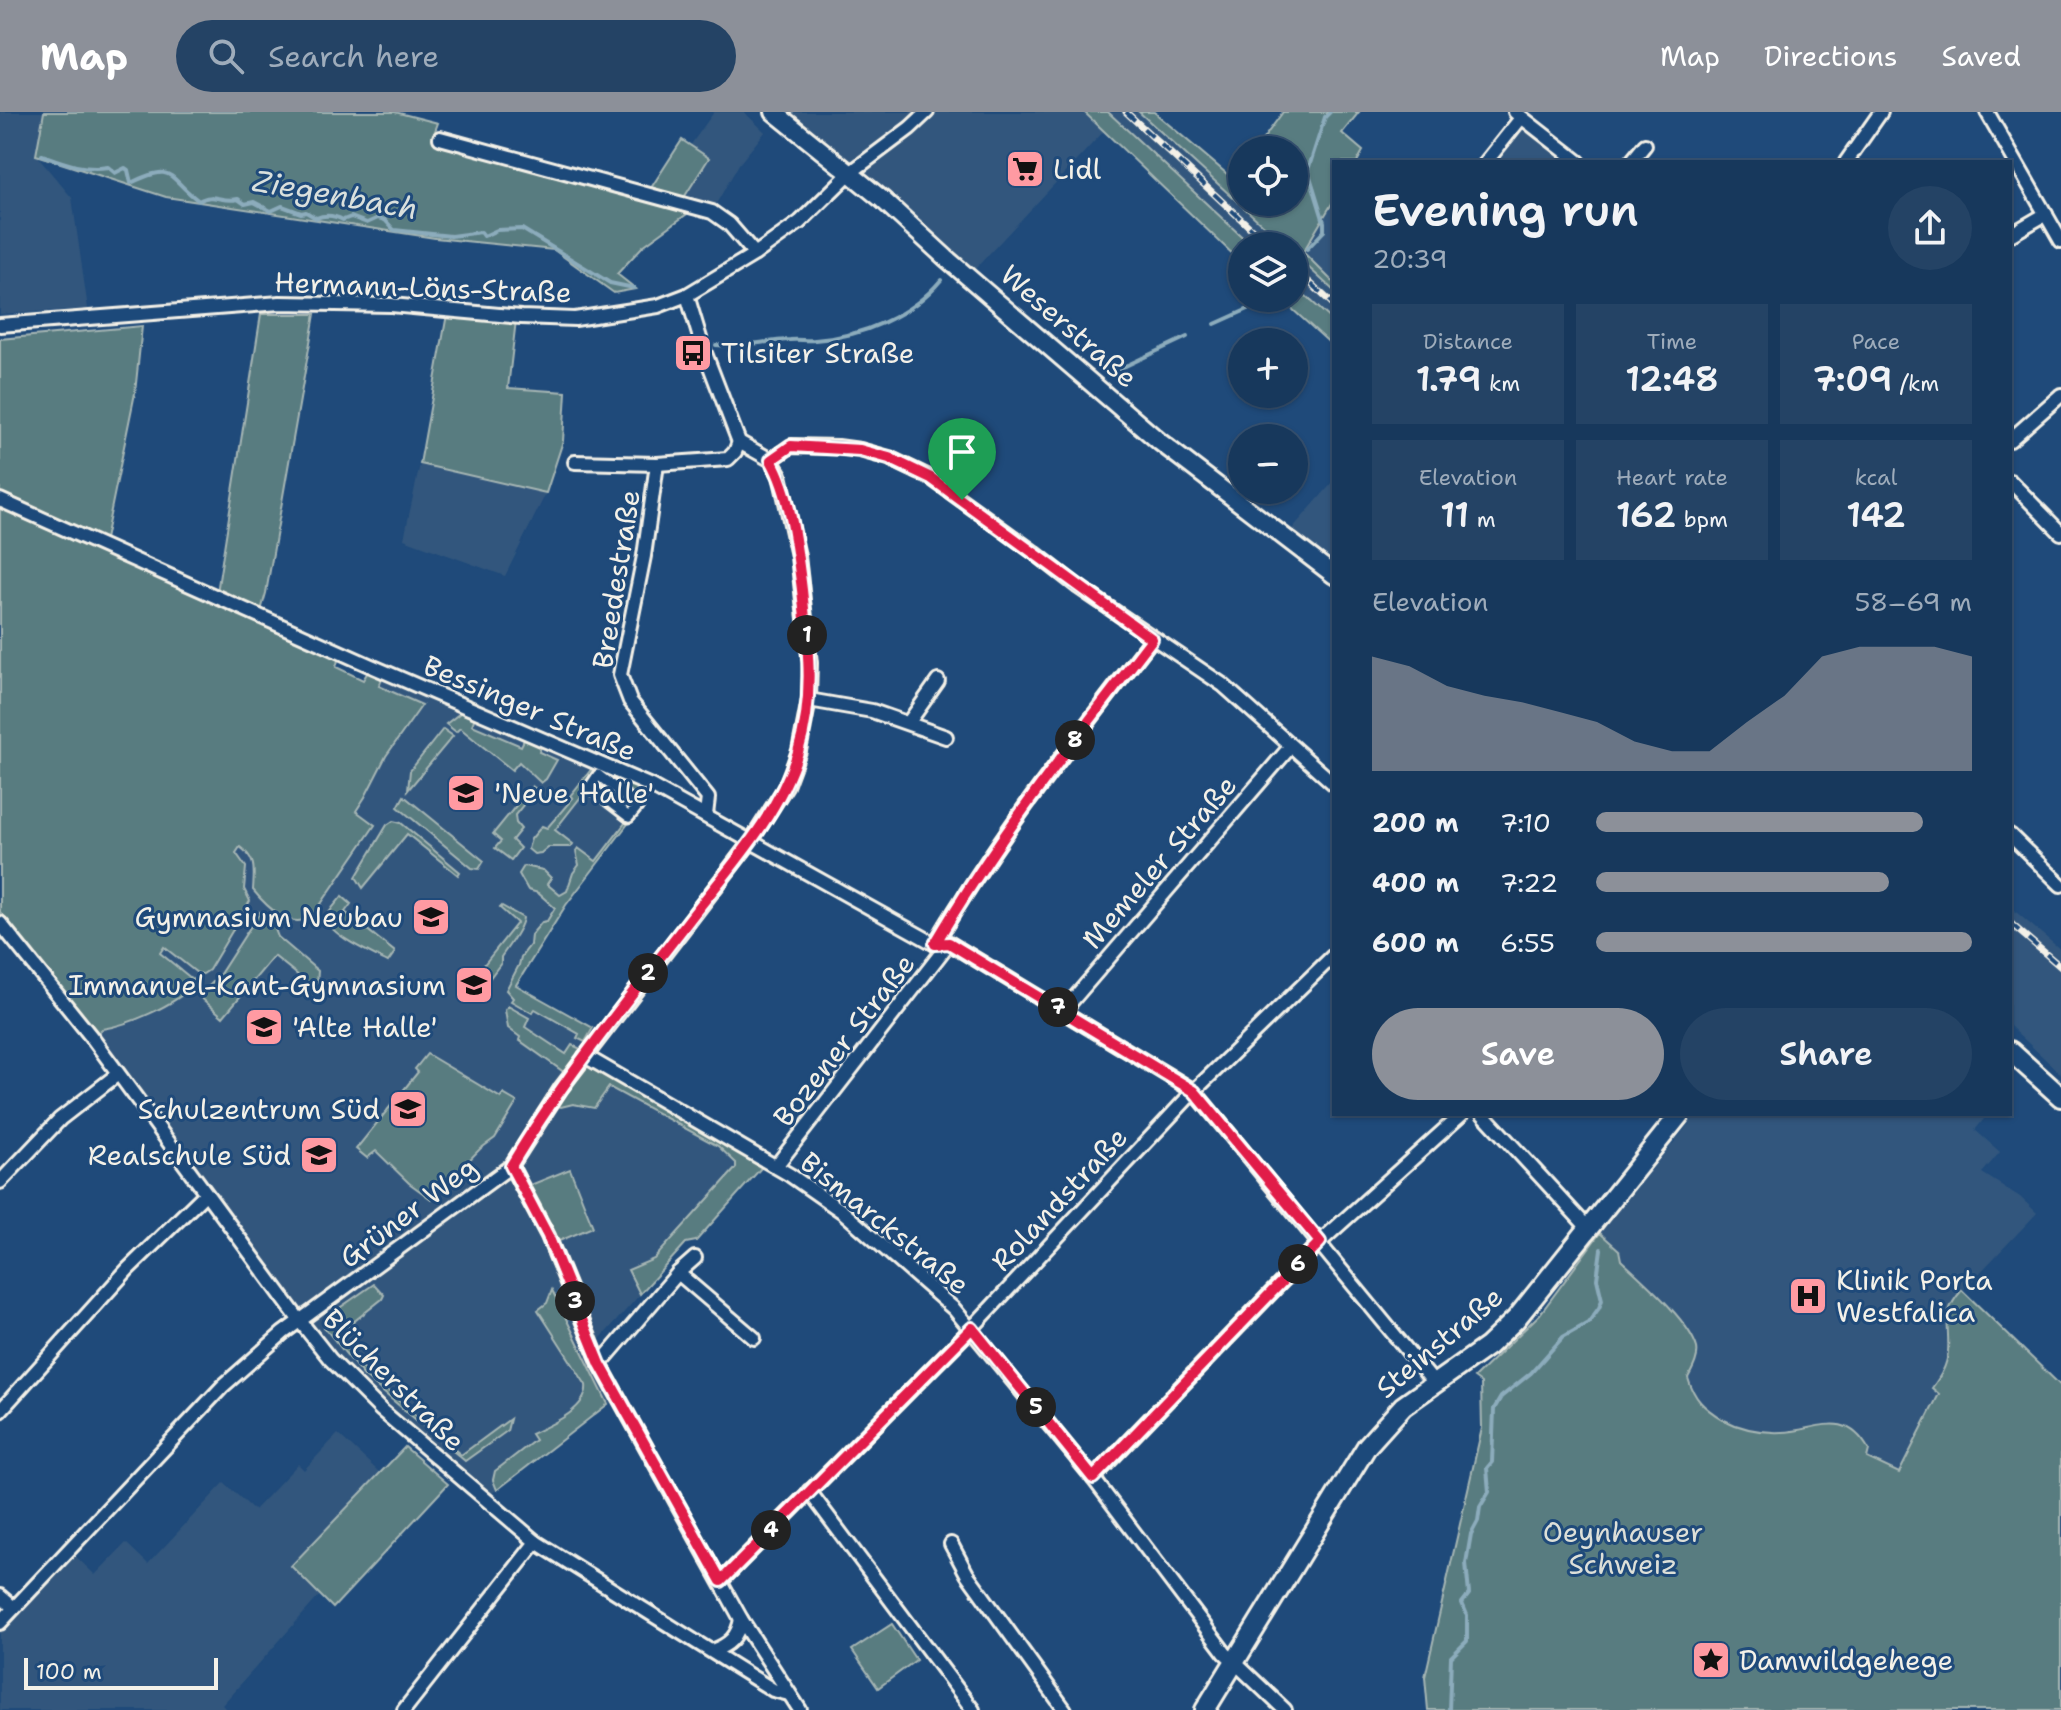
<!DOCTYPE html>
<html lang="en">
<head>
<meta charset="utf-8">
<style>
	:root { --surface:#17385c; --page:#244365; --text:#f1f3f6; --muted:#9eacbb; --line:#365272; --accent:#8c9099 }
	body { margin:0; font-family:"Shantell Sans",sans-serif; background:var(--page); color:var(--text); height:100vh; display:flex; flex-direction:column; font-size:30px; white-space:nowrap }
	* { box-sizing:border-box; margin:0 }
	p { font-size:26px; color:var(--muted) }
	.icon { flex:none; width:44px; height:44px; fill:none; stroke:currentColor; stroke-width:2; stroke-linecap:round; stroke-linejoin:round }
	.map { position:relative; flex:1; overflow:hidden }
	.side { position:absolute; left:1332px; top:48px; width:680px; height:956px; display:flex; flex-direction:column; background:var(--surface); border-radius:0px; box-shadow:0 2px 6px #0004,0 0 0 2px var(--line) }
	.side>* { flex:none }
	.controls { position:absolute; left:1228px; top:24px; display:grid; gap:16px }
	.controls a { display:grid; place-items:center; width:80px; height:80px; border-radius:50%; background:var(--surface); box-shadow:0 2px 6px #0004,0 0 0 2px var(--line); font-size:40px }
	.scale { position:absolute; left:24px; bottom:20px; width:194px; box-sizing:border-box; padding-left:8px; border:4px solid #f4f1e8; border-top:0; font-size:22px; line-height:28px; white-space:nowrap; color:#f4f1e8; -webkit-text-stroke:6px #1f4a7a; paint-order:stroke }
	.pin { position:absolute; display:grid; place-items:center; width:68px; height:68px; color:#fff; margin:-82px -34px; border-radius:50% 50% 50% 0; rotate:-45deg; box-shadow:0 0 8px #0007 }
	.pin .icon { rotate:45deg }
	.km { position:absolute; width:40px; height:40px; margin:-20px; border-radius:50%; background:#222; color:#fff; font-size:22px; line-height:40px; text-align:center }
	.round { display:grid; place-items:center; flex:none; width:84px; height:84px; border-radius:42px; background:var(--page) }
	.head { display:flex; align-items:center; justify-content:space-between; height:136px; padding:0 40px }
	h1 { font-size:44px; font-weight:600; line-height:60px }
	.stats { display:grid; grid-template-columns:repeat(3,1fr); gap:12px; height:136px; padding:8px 40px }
	.stats div { display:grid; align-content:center; border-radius:0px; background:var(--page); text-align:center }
	.stats b { font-size:34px; font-weight:600 }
	.stats small { font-size:22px; font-weight:400 }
	.stats p { font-size:22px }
	.chart { height:224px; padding:16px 40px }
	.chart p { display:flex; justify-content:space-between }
	.chart svg { width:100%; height:144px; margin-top:8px; fill:var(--accent); opacity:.7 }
	.cta { display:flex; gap:16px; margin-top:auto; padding:16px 40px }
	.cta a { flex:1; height:92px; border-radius:48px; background:var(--accent); color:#fff; font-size:32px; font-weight:600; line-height:92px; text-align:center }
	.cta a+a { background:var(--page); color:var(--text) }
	ul { padding:0 40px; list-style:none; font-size:26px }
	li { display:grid; grid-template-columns:128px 96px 1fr; align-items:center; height:60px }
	li i { height:20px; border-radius:10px; background:var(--accent) }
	header { display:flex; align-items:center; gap:48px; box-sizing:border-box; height:112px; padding:0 40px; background:var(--accent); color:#fff }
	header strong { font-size:38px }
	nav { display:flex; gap:44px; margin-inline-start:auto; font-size:28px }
	.search { width:560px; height:72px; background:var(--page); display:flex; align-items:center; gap:20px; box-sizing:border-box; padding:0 28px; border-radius:44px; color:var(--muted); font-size:30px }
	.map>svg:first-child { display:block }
	.built { fill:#33577d }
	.green { fill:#597b80; stroke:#a6b6b4; stroke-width:2 }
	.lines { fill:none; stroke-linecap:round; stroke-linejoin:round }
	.stream { stroke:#8cacbc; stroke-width:4 }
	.pedestrian-casing { stroke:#f4f1e8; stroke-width:15 }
	.minor-casing { stroke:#f4f1e8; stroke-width:18 }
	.tertiary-casing { stroke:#f4f1e8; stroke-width:22 }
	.secondary-casing { stroke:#f4f1e8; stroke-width:24 }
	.pedestrian { stroke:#1f4a7a; stroke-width:9 }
	.minor { stroke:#1f4a7a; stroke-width:12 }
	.tertiary { stroke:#1f4a7a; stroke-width:16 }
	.secondary { stroke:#1f4a7a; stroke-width:18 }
	.rail-casing { stroke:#f4f1e8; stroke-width:7 }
	.rail { stroke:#1f4a7a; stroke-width:4; stroke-dasharray:12; stroke-linecap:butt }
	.route-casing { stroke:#fff; stroke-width:16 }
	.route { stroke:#e11d48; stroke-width:10 }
	.labels { text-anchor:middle; stroke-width:6; stroke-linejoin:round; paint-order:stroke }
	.poi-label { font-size:28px; fill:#f4f1e8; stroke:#1f4a7a; text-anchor:start }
	.street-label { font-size:28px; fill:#f4f1e8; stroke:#1f4a7a }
	.park-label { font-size:28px; fill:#dddfd8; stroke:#1f4a7a }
	.water-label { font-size:30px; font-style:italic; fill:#dae0dd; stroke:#1f4a7a }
</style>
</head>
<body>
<header>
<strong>Map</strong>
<div class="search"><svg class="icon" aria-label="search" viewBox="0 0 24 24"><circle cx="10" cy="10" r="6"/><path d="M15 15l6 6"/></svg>Search here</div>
<nav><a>Map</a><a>Directions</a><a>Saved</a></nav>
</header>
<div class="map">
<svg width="2061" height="1598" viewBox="0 0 2061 1598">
	<rect width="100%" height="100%" fill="#1f4a7a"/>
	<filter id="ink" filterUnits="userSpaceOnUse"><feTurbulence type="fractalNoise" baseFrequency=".0125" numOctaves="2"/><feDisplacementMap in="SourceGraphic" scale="16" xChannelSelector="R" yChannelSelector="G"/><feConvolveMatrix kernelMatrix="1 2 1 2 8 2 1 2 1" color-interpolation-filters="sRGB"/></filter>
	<g filter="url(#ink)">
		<g class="built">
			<path d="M0,0H44L36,43L72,86L88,197L0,202Z"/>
			<path d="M714,0H744L765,20L739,52L709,104L677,96L709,46L690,34Z"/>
			<path d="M785,0H1084L1105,18L974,158L855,56Z"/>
			<path d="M1108,0H1139L1286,134H1252Z"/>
			<path d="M1524,17L1568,50H1497Z"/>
			<path d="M1334,88V171L1303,140Z"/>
			<path d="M1294,142L1334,179V210L1294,173Z"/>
			<path d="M420,352L546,381L505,464L404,427Z"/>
			<path d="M1334,369V448L1291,418Z"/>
			<path d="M381,563L653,679L566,793L516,874L593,916L578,944L762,1055L696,1129L686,1131L591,1237L617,1286L487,1385L383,1295L333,1245L208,1079L97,922L312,642Z"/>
			<path d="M2010,795L2061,838V962L2010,914Z"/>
			<path d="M1697,1002H1988L1975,1018L2000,1040L1982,1061L2020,1085L2037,1101L1952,1190L1945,1204L1948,1242L1942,1261L1932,1276L1939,1281L1899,1361L1867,1345L1865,1331L1850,1317L1830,1311L1786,1320H1757L1736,1314L1714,1302L1693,1284L1688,1266L1695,1250L1621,1148L1619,1138L1600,1121Z"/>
			<path d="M338,1322L379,1360L291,1454L320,1483L222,1593L227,1598H0V1490L9,1497L68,1437L95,1463L126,1431L148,1452L224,1371L254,1398L298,1352L304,1358Z"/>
		</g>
		<g class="green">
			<path d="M44,0H395L438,11L435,19L649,79L682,28L709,46L678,95L691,99L643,134L617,162L636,177L614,181L554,138L435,126L166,85L36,43Z"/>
			<path d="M1084,0H1108L1252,134H1242V151Z"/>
			<path d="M1139,0H1154L1233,67L1242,56V90H1294V38H1255L1283,0H1359L1342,21L1363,39L1357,50H1334V88L1303,140L1334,171V179L1294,142V134H1286Z"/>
			<path d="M1294,173L1334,210V235L1280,186H1294Z"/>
			<path d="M261,202H315L266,481L259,506L339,545L336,555L363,568L369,558L383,565L379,574L422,593L386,644L365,685L356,699L375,713L314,802C293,822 266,794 253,778C254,759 257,747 240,735L236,741L246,755L244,777L250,789L209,858L203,862L197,861L164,835L160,841L192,867L193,873C174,894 128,913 102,917L97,922L0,801V227L142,214L135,281L103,437L216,487Z"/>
			<path d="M447,202L516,208L508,276L566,280L563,329L546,381L420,352Z"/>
			<path d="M464,598L475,605L472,613L521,634L525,626L542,632L539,640L557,648L546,667L541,671L519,650L512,658L460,616L456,620L446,612Z"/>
			<path d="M443,617L453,624L408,678L410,659Z"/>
			<path d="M594,654L608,660L620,672L617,677L598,663L555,718L573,732L571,735H548L541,741L534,742L528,737L531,727L542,714L547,716L573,686L570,684Z"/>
			<path d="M629,669L653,679L566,793L516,873L593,916L585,930L577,926L579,922L535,897L532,901L511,889L513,886L506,878L519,853L521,845L530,833L531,823L542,810L547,809L555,796L538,781L528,778L519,762L524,754L543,758L551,766L547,772L560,783L567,779L573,761L579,753L576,739L578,736L596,749L638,694L621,680Z"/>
			<path d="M532,674L536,677L515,703L516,711L521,717L512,728L520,736L511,748L495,736L501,729L493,722Z"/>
			<path d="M404,684L484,749L479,757L472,756L398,695Z"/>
			<path d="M393,709L401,711L460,760L458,763L407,722L363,776L356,765L387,713Z"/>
			<path d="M342,784L351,792L345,800L395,840L388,850C375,843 324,821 327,805C329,798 338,790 342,784Z"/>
			<path d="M502,794L523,806C522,817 507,836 501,845V851L489,867H479L475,864L517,811L500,796Z"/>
			<path d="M260,800L271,807L278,825L318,859L317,872L314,876L274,844L223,905L199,884L218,865Z"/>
			<path d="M508,894L529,906L525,915L566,942L572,933L581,937L578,943L581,945L568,963L519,928L520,925L508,916L505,898Z"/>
			<path d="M427,942L501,986L503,982L517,990L495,1026L480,1037L431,1087L409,1071L376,1039L367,1046L356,1037L418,960L415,957Z"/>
			<path d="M588,949L762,1055L696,1129L686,1131L640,1182L628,1158L654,1147L736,1056V1051L718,1034L609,975L594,996L573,992L561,995L556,993Z"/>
			<path d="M570,1057L593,1115L552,1132L528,1074Z"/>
			<path d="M1600,1121L1619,1138L1621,1148C1642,1168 1689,1208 1697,1236C1699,1246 1692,1258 1688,1266C1694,1287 1704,1296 1722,1307C1741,1317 1760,1321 1782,1320C1816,1319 1845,1295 1869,1338L1867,1346L1899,1361L1939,1282L1932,1276C1940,1265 1947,1254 1948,1240C1950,1211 1940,1203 1962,1178L2061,1274V1598H1428L1425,1565L1482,1316L1481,1271L1474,1266L1540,1202Z"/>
			<path d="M374,1172L384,1183L382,1187L337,1223L368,1262L461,1343L510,1307L507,1319L465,1349L364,1264L324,1215L328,1204Z"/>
			<path d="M552,1178L608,1292L497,1378L493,1368L495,1359L535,1328L531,1322C550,1313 589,1297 586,1273L538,1198L547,1191Z"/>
			<path d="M405,1335L448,1372L333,1496L291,1454Z"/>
			<path d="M892,1512L916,1548L878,1576L852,1538Z"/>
		</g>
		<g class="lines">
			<g class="stream">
				<path d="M42,43C64,51 84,59 108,55L115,61L125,56L128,58L131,71C176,49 167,66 199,89C212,80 222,91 238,87L245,92L254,90L271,99L282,94L301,101L306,100L316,106C326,102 334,103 343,108L351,105L367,111L378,106L385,108L394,118L451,124L481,120L484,124L497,118L522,117L610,171L634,176"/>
				<path d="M1307,137L1324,119V110L1308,58L1325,5L1330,0"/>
				<path d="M1215,212L1255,194L1262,186"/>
				<path d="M716,233C741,235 765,229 790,228C798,227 807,229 815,228C861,225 911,204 941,168"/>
				<path d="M1101,245L1119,257L1187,225"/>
				<path d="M1449,1598L1451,1545L1467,1529V1503L1462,1491L1469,1482L1466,1451L1471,1422L1478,1409L1480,1395L1489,1380L1487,1356L1492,1350L1494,1297L1501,1285L1531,1261L1563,1225L1588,1211L1599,1196L1602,1188L1597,1167L1601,1137"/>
			</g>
			<defs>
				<path id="pedestrian" d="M598,663L638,694L629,705L590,675Z"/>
				<g id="minor">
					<path d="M1515,0L1579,50"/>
					<path d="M1987,0L2061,129"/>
					<path d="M440,26L712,100L729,112L755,142"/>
					<path d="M1486,50L1521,6"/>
					<path d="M1631,50L1645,33"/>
					<path d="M1846,50L1881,0"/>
					<path d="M2010,123L2046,102"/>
					<path d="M0,213L280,191L391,193L521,205L575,207L658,194L687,183L755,142L800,110L850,61L910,16L927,0"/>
					<path d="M2010,328L2061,283"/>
					<path d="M771,348L791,334L838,335L860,338L889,346L931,366L1035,441L1077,474L1223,573L1334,672"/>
					<path d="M575,350L657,352L728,347L735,340L739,330"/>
					<path d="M657,352L644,444L620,563L630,589L708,686L706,703"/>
					<path d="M2010,369L2061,421"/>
					<path d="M0,388L369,553L651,674L935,832L949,831L1194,979L1434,1271"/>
					<path d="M809,588L872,599L946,625"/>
					<path d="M909,610L938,569"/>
					<path d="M2010,723L2061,773"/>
					<path d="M0,811L93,927L300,1209L330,1247L381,1298L536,1430L773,1578L789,1582"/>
					<path d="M935,832C998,724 1076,626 1152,527"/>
					<path d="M1064,898L1291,634"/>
					<path d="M585,944L790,1063L843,1100L954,1197L1093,1366L1225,1541L1285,1598"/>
					<path d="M1483,1002L1588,1116"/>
					<path d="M511,1054L548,1124L600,1252L741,1507L800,1598"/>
					<path d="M776,1054L949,831"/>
					<path d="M0,1070L60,1007L118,962"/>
					<path d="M678,1161L754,1226"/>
					<path d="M600,1252L678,1161L695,1146"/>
					<path d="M0,1299L128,1157L205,1082"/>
					<path d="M1093,1366L1320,1130L1462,1002"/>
					<path d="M809,1379L973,1598"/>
					<path d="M951,1432L967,1462L1065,1598"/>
					<path d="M721,1469L972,1216L1194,979L1334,843"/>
					<path d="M0,1484L14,1496"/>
					<path d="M0,1511L223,1274L283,1221L511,1054L561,976L751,729L786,674L799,639L809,588L810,551L798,444L780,363L771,348L739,330L703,236L687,183"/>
					<path d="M712,1539C729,1533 738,1525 741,1507"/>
					<path d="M404,1598L536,1430"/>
				</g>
				<path id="tertiary" d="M774,0L883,88L946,146L1160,330L1334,463"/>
				<g id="secondary">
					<path d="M2010,939L2061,985"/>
					<path d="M1205,1598L1367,1334L1403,1294L1488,1234L1516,1207L1680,1002"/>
				</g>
			</defs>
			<use href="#pedestrian" class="pedestrian-casing"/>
			<use href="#minor" class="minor-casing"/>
			<use href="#tertiary" class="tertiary-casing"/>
			<use href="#secondary" class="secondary-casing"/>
			<use href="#pedestrian" class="pedestrian"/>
			<use href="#minor" class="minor"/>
			<use href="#tertiary" class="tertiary"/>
			<use href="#secondary" class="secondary"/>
			<defs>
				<g id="rail">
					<path d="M1126,0L1270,134"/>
					<path d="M1294,156L1334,193"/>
					<path d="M2010,811L2061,855"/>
				</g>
			</defs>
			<use href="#rail" class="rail-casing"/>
			<use href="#rail" class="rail"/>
		</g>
	</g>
	<g class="lines" filter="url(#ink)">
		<defs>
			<path id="route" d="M791,334L860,338L889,346L931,366L1152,527C1076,626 998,724 935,832L949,831L1194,979L1320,1130L1093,1366L972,1216L721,1469L600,1252L548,1124L511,1054C564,965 630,885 693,803C732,753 779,702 798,640C815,586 808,533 802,478C797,438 791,383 771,348Z"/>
		</defs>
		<use href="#route" class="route-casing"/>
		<use href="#route" class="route"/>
	</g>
	<defs>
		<symbol id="supermarket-square" viewBox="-11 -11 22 22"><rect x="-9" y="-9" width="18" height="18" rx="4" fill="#ff9aa2" stroke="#1f4a7a"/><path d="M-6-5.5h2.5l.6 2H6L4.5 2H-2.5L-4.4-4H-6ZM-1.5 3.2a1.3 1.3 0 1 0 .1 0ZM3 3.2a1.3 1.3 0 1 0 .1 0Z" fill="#111"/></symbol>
		<symbol id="bus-square" viewBox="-11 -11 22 22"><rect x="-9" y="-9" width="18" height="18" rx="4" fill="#ff9aa2" stroke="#1f4a7a"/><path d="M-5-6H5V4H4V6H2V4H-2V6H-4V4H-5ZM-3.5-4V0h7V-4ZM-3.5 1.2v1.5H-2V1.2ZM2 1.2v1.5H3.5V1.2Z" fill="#111"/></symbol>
		<symbol id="school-square" viewBox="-11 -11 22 22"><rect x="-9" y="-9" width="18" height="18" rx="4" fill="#ff9aa2" stroke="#1f4a7a"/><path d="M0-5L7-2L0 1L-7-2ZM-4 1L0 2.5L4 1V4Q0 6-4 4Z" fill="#111"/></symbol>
		<symbol id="hospital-square" viewBox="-11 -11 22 22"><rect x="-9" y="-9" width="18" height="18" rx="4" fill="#ff9aa2" stroke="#1f4a7a"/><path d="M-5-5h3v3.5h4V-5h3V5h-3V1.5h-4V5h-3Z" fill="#111"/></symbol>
		<symbol id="sight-square" viewBox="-11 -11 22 22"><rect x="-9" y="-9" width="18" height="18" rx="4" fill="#ff9aa2" stroke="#1f4a7a"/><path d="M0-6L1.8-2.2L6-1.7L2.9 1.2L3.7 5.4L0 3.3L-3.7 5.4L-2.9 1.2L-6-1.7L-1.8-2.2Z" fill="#111"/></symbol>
	</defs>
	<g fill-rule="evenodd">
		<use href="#supermarket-square" x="1003" y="35" width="44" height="44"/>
		<use href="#bus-square" x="671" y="219" width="44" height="44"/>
		<use href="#school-square" x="444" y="659" width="44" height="44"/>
		<use href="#school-square" x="409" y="783" width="44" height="44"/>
		<use href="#school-square" x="452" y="851" width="44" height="44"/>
		<use href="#school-square" x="242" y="893" width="44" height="44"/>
		<use href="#school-square" x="386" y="975" width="44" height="44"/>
		<use href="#school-square" x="297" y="1021" width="44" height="44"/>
		<use href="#hospital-square" x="1786" y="1162" width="44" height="44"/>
		<use href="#sight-square" x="1689" y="1526" width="44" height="44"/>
	</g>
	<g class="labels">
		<g class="poi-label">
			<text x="1053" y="67">Lidl</text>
			<text x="721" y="251">Tilsiter Straße</text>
			<text x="494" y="691">'Neue Halle'</text>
			<text x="403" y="815" text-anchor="end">Gymnasium Neubau</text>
			<text x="446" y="883" text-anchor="end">Immanuel-Kant-Gymnasium</text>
			<text x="292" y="925">'Alte Halle'</text>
			<text x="380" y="1007" text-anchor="end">Schulzentrum Süd</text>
			<text x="291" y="1053" text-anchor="end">Realschule Süd</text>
			<text x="1836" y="1178">Klinik Porta<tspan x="1836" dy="32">Westfalica</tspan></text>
			<text x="1739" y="1558">Damwildgehege</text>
		</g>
		<g class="street-label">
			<text transform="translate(423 175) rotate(2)" y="10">Hermann-Löns-Straße</text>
			<text transform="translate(1069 214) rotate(41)" y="10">Weserstraße</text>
			<text transform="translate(616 467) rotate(-81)" y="10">Breedestraße</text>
			<text transform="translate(530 596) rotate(23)" y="10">Bessinger Straße</text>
			<text transform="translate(1159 750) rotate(-49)" y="10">Memeler Straße</text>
			<text transform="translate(844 928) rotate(-52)" y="10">Bozener Straße</text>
			<text transform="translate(1059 1087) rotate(-47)" y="10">Rolandstraße</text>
			<text transform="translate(408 1100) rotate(-37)" y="10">Grüner Weg</text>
			<text transform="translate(885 1111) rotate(39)" y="10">Bismarckstraße</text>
			<text transform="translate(1439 1230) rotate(-40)" y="10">Steinstraße</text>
			<text transform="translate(394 1268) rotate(45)" y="10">Blücherstraße</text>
		</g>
		<g class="park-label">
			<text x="1623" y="1430">Oeynhauser<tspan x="1623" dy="32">Schweiz</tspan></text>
		</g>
		<g class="water-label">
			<text transform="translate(335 83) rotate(10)" y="10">Ziegenbach</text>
		</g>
	</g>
</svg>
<div class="controls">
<a><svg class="icon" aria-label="locate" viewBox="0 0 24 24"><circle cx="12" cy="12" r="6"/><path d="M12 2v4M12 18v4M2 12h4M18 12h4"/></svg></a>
<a><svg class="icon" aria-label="layers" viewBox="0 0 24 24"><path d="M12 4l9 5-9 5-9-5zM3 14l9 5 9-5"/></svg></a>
<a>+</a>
<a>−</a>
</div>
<div class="scale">100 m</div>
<div class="pin" style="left:962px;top:388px;background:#1e9e55"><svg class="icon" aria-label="arrive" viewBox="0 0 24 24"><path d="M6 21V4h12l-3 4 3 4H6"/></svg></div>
<b class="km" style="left:807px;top:523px">1</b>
<b class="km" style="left:648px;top:861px">2</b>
<b class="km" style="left:575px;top:1189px">3</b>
<b class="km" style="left:771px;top:1418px">4</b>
<b class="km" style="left:1036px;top:1295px">5</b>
<b class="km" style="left:1298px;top:1152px">6</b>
<b class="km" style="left:1058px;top:895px">7</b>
<b class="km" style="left:1075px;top:628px">8</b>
<section class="side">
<div class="head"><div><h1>Evening run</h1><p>20:39</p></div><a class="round"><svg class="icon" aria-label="share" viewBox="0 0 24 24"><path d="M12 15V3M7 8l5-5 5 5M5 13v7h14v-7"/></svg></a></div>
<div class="stats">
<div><p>Distance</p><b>1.79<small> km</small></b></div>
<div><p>Time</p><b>12:48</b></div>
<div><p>Pace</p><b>7:09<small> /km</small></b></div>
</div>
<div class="stats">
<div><p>Elevation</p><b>11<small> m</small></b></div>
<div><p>Heart rate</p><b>162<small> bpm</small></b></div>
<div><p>kcal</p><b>142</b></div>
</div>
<div class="chart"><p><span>Elevation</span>58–69 m</p>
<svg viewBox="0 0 160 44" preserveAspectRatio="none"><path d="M0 44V9L10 12L20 18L30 21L40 23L50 26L60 29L70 35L80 38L90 38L100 29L110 21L120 9L130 6L140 6L150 6L160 9V44z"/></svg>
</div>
<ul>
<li><b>200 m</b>7:10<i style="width:87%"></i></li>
<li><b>400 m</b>7:22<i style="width:78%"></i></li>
<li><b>600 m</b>6:55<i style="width:100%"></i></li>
</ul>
<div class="cta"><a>Save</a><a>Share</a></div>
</section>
</div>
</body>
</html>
